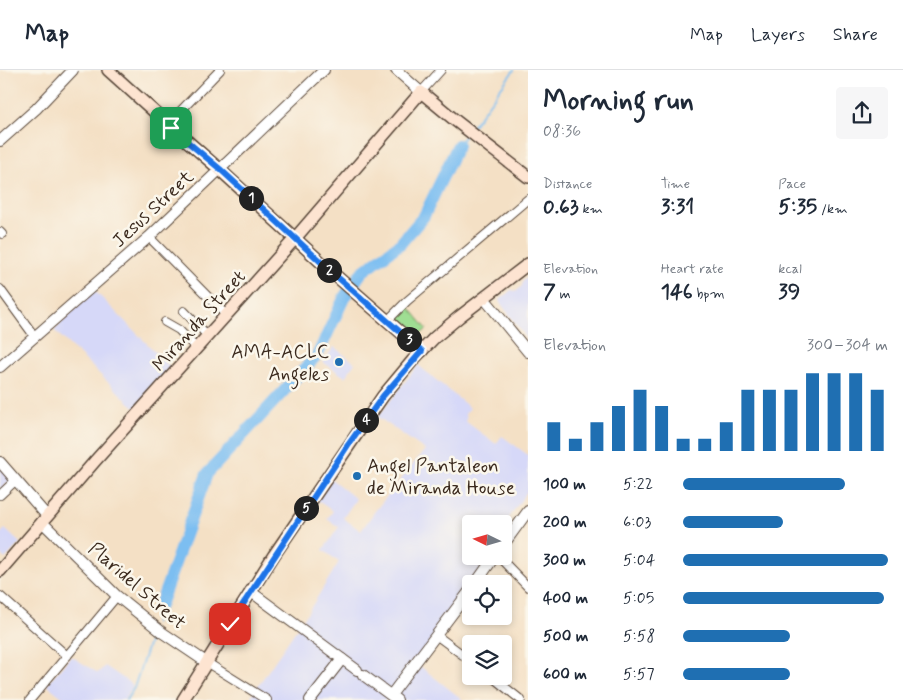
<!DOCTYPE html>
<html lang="en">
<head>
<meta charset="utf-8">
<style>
	:root { --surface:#fff; --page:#f6f6f7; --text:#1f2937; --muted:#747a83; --line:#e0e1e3; --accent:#1f6fb2 }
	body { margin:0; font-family:Mynerve,sans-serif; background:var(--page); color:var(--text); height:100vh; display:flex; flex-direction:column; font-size:19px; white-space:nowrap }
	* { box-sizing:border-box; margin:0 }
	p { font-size:16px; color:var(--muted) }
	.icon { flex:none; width:28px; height:28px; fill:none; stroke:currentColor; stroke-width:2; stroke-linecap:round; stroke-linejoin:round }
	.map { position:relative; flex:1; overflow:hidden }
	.side { display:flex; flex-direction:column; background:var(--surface); width:375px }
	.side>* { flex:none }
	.needle { width:32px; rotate:275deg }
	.tools { position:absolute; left:462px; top:445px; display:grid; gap:10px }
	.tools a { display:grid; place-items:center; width:50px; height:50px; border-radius:5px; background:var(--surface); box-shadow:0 2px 8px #0003; font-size:25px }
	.pin { position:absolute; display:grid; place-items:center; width:42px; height:42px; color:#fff; margin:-21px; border-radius:10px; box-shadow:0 2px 8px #0006 }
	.km { position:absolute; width:25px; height:25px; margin:-12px; border-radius:50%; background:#222; color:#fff; font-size:14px; line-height:25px; text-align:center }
	.round { display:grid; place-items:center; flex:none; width:52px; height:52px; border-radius:5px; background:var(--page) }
	.overview { display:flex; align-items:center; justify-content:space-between; height:85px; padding:0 15px }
	h1 { font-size:28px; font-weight:700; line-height:38px }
	.stats { display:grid; grid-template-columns:repeat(3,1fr); gap:8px; height:85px; padding:5px 15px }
	.stats div { display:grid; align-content:center }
	.stats b { font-size:21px; font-weight:700 }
	.stats small { font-size:14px; font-weight:400 }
	.stats p { font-size:14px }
	.chart { height:140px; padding:10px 15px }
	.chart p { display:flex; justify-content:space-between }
	.chart svg { width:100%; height:90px; margin-top:5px; stroke:var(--accent); stroke-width:6 }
	ul { padding:0 15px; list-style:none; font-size:16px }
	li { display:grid; grid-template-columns:80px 60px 1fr; align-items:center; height:38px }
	li i { height:12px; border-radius:6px; background:var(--accent) }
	header { display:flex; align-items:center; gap:30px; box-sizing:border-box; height:70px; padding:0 25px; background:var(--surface); border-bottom:1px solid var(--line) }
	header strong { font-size:24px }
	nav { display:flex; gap:28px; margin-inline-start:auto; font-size:18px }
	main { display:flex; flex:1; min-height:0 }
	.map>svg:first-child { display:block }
	.built { fill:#d6d8f8 }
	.green { fill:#9fde93; stroke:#6d8458 }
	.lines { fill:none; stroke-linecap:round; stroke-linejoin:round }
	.stream { stroke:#7bbef1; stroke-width:2 }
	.river { stroke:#7bbef1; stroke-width:12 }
	.minor-casing { stroke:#574537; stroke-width:10 }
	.tertiary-casing { stroke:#574537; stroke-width:12 }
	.secondary-casing { stroke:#574537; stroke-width:14 }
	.minor { stroke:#fff; stroke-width:8 }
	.tertiary { stroke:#fff; stroke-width:10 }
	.secondary { stroke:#fde4d1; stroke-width:11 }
	.route-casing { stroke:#fff; stroke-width:10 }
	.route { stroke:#1a73e8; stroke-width:6 }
	.poi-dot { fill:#1f6fb2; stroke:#fbf7ec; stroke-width:2 }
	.labels { text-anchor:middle; stroke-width:5; stroke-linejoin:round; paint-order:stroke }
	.street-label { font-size:19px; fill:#3b2a1e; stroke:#fbf7ec }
	.poi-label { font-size:19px; fill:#3b2a1e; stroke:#fbf7ec; text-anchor:end }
</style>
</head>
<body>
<header>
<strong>Map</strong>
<nav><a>Map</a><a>Layers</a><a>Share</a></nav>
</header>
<main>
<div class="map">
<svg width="528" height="630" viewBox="0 0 528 630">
	<rect width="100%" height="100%" fill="#fbf7ec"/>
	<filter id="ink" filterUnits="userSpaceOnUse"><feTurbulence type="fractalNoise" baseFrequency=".02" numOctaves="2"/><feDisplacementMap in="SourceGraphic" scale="10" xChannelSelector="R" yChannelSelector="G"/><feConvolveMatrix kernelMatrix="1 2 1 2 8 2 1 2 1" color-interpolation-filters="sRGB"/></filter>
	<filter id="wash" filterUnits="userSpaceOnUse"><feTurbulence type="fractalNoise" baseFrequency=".0096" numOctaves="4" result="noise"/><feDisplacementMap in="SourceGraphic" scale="20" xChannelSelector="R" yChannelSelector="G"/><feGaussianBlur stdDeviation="1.12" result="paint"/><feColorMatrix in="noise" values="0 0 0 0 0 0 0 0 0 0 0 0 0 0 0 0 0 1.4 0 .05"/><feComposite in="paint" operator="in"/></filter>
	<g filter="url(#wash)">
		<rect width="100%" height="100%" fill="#f4e0c5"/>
		<g class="built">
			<path d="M528,207V270L499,231L511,220L517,221L522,216L523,211Z"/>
			<path d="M94,220L175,302L137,340L54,260Z"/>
			<path d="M334,277L355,293L345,307L323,292Z"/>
			<path d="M418,295L470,338L465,344L467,347L465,351L496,374L502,366L528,385V420L504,455L471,454V486H492L416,593L463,630H257L251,626L307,544L339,492L323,480L339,457L327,449L333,441L315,429L330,408L356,429L343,448L361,461L375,441L425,380L378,347Z"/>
			<path d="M0,394L12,409L0,420Z"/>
			<path d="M5,459L20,473L5,489L0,484V464Z"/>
			<path d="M71,586L98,603L105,596L133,615L124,630H66L47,615Z"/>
		</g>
		<path class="green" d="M408,236L427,259L418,266L395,247Z"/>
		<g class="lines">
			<g class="stream">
				<path d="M471,58L514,0"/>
				<path d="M458,75L466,64"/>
				<path d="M155,553L159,538"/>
				<path d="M126,630L134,618L153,560"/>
			</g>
			<path class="river" d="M159,538L207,404L318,284L345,226L362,202L400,174L424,146L458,75"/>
		</g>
	</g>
	<g filter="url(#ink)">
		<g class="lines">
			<defs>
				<g id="minor">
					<path d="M421,22L441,0"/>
					<path d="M168,54L220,0"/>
					<path d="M0,162L2,164"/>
					<path d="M149,167L226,245"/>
					<path d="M0,219L35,267"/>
					<path d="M184,241L207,265"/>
					<path d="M388,250L407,231L528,129"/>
					<path d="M165,252L179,260L196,278"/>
					<path d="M0,425L16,410"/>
					<path d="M498,486L528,517"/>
					<path d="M0,526L67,586"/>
					<path d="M436,565L471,591"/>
					<path d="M206,592L267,630"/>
					<path d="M491,606L521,630"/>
					<path d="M30,630L117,526"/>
				</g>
				<g id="tertiary">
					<path d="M396,0L421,22"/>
					<path d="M0,71L36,39L73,0"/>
					<path d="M484,228L528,282"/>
					<path d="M0,297L149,167L324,0"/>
					<path d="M0,392L47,446"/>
					<path d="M42,452L117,526L163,563L206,592"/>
					<path d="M504,474L528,441"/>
					<path d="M475,514L495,486"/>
					<path d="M250,521L357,600"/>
					<path d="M363,605L397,630"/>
					<path d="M391,625L471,519"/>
					<path d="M310,630L342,589"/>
				</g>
				<g id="secondary">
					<path d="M108,0L168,54L219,99L335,205L422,281"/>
					<path d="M0,501L95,391L291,173L421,22L456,51L528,107"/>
					<path d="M183,630L274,485L383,326L413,290L434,268L459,247L528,194"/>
				</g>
			</defs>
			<use href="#minor" class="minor-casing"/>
			<use href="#tertiary" class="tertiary-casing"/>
			<use href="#secondary" class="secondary-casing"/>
			<use href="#minor" class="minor"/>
			<use href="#tertiary" class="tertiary"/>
			<use href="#secondary" class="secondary"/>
		</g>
	</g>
	<g class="lines" filter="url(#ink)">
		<defs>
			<path id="route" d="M171,58L220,99L335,205L422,281L383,326L348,375L230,554"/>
		</defs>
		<use href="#route" class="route-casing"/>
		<use href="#route" class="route"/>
	</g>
	<g class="poi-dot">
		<circle cx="339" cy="292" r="5"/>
		<circle cx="357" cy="406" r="5"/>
	</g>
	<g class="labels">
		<g class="street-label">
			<text transform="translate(152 138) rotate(-43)" y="7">Jesus Street</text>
			<text transform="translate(198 250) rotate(-48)" y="7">Miranda Street</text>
			<text transform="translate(138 515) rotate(41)" y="7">Plaridel Street</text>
		</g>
		<g class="poi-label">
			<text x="329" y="288">AMA-ACLC<tspan x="329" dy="22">Angeles</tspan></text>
			<text x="367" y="402" text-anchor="start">Angel Pantaleon<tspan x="367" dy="22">de Miranda House</tspan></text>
		</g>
	</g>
</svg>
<div class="tools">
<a><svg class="needle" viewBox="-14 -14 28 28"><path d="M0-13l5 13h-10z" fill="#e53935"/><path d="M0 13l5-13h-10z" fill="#747a83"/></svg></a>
<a><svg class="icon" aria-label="locate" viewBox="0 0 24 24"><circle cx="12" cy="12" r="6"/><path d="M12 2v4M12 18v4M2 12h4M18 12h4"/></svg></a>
<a><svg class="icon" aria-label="layers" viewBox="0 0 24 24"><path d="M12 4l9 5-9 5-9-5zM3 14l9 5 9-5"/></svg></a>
</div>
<div class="pin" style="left:171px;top:58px;background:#1e9e55"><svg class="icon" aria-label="arrive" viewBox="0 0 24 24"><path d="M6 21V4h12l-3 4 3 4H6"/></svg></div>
<div class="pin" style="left:230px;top:554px;background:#d93025"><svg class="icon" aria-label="check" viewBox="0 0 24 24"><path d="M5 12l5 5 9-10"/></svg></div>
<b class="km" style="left:251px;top:128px">1</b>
<b class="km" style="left:329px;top:200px">2</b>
<b class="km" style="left:409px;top:269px">3</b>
<b class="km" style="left:366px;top:350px">4</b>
<b class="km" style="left:306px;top:438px">5</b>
</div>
<section class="side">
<div class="overview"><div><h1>Morning run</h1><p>08:36</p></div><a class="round"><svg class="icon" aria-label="share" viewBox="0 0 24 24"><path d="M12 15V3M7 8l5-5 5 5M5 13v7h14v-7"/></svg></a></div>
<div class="stats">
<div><p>Distance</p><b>0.63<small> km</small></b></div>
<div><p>Time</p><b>3:31</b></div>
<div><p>Pace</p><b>5:35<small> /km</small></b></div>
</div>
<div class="stats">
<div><p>Elevation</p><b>7<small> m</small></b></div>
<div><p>Heart rate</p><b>146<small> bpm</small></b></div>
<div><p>kcal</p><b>39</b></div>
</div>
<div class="chart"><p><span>Elevation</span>300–304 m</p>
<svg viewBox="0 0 160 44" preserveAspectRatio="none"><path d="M5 44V30M15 44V38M25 44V30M35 44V22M45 44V14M55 44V22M65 44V38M75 44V38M85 44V30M95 44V14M105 44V14M115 44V14M125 44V6M135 44V6M145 44V6M155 44V14"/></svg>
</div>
<ul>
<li><b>100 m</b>5:22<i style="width:79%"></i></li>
<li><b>200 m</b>6:03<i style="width:49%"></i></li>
<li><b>300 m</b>5:04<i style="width:100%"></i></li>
<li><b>400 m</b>5:05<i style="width:98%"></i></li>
<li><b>500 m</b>5:58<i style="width:52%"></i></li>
<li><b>600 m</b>5:57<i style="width:52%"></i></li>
</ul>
</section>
</main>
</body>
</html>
